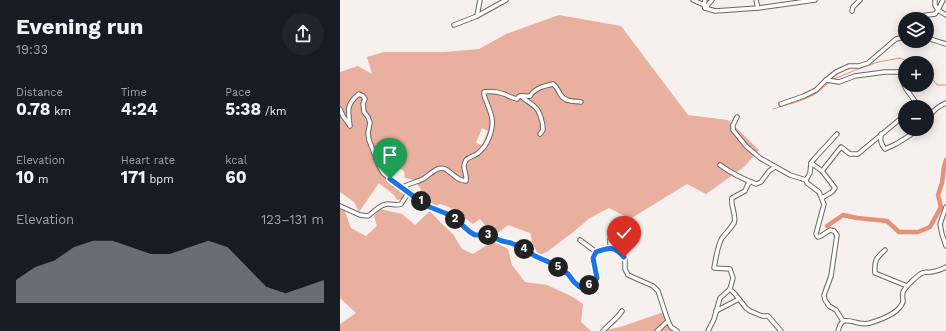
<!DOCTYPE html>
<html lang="en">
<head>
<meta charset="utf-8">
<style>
	:root { --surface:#171b24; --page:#20242c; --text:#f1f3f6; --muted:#9ea1a6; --accent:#8c9099 }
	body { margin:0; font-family:"Work Sans",sans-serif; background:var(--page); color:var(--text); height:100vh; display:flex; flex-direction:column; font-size:15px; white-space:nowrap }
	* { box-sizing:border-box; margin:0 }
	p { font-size:13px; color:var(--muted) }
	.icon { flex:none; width:22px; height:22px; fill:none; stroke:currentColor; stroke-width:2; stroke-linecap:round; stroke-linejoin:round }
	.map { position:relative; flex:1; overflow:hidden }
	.drawer { display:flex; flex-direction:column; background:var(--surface); width:340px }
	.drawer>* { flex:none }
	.tools { position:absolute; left:558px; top:12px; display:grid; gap:8px }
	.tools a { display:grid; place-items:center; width:36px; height:36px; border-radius:50%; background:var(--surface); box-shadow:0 2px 10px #0003; font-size:20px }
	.pin { position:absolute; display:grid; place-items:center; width:34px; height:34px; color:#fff; margin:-41px -17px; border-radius:50% 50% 50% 0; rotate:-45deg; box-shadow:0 0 4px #0007 }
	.pin .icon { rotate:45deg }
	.km { position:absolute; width:20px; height:20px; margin:-10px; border-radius:50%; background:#222; color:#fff; font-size:11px; line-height:20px; text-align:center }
	.round { display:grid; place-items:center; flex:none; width:42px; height:42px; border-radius:21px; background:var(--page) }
	.headline { display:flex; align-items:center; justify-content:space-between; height:68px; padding:0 16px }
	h1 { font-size:22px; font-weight:700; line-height:30px }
	.metrics { display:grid; grid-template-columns:repeat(3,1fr); gap:6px; height:68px; padding:4px 16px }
	.metrics div { display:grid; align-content:center }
	.metrics b { font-size:17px; font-weight:700 }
	.metrics small { font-size:11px; font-weight:400 }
	.metrics p { font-size:11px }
	.chart { height:112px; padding:8px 16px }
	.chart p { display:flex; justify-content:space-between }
	.chart svg { width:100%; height:72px; margin-top:4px; fill:var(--accent); opacity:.7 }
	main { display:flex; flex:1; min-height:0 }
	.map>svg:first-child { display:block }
	.green { fill:#e9b0a0; fill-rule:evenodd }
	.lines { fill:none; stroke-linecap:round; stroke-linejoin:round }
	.stream { stroke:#e79179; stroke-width:1 }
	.river { stroke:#e79179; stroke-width:4.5 }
	.minor-casing { stroke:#6c6664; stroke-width:5.5 }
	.minor { stroke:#fff; stroke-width:3.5 }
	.route-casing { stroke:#fff; stroke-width:8 }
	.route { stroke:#1a73e8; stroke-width:5 }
</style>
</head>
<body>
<main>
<section class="drawer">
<div class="headline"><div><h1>Evening run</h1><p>19:33</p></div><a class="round"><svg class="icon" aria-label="share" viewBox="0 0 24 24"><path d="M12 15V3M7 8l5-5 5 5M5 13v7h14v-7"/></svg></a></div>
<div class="metrics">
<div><p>Distance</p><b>0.78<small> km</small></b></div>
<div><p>Time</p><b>4:24</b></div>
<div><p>Pace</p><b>5:38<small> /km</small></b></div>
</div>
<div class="metrics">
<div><p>Elevation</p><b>10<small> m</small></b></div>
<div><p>Heart rate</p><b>171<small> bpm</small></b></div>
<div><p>kcal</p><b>60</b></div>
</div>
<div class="chart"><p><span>Elevation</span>123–131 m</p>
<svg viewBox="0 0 160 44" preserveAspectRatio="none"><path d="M0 44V30L10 22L20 18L30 10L40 6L50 6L60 10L70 14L80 14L90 10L100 6L110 10L120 22L130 34L140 38L150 34L160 30V44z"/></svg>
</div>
</section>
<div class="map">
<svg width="606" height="331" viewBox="0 0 606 331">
	<rect width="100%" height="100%" fill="#f6f0ee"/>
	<g class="green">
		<path d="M219,15L281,26L348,115L388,120L419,150L404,167L366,194L347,184L290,219L269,208L250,218L232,233L208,251L199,256L193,245L190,233L168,225L154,236L140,219L133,224L109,207L100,204L93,207L79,197L81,189L74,180L65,178L64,171L58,167L52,168L50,172V178L62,188L60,192L66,195L63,199L57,200L54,195L39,183L19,212L14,202L0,192V72L18,66L32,74L27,57L44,52H105L139,49L166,34ZM142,128L148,131L142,145L136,143Z"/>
		<path d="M0,206L4,209L11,228L26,236L37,226L34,216L40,209L62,214L75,225L90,211L101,223L113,234L122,249L133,254L153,241L168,249L172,265L185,282L207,285L233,297L243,304L241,322L251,331H0V324L16,313L0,298Z"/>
		<path d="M324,312L336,331H261L280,327Z"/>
	</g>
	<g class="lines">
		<g class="stream">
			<path d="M494,79L513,71L538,62L560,58L572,63L585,59L591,65L590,76L597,85H606"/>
			<path d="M433,109C448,104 465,101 478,92C482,89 485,85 490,82"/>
		</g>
		<path class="river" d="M487,226L503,215L517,218L547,221L559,232H578L590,227L601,207L598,195L602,183L604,167L606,160"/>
		<defs>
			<g id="minor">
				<path d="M353,0L364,5"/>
				<path d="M365,0L364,5L365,8L375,11L418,8L475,0"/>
				<path d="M416,0L418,8"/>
				<path d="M603,0L598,10L606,15"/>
				<path d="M365,8L372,0"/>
				<path d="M512,11L513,7L520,0"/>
				<path d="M137,16L166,0"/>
				<path d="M580,16L595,14L598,10L595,5V0"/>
				<path d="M114,25L137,16L140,0"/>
				<path d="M587,38L606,44"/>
				<path d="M565,78L563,79C563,89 573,96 577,105L574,107"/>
				<path d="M486,80L499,82L515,76L545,72H562L565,73"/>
				<path d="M181,96C185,100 194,105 196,108C200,112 203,123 203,129C203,130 201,133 200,134"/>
				<path d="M441,104L464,96L476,90L486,80L496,72L509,66H519L528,63L556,39L565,37"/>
				<path d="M0,109L3,116L10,126C8,111 6,104 19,94L23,96L25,99L23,104L24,112L28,117L30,123L28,133L29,140L39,166L43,173L50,179L64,188L87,206L105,213L114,218L130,232L135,235H150L155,239L171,243L183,248L195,256L213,264L228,274L234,282L240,287C248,286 253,284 257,278L253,258L256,252C270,247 274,246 285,257V269L288,275L313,286L318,291L328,321L331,327L337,331"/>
				<path d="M397,117L393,125V130L406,146L420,158L450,175L466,180"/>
				<path d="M587,121C592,112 596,107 606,103"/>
				<path d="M541,134C540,141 541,144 545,149L556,144L580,129"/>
				<path d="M471,163L475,158L497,134"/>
				<path d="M380,165C391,173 403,179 416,184L421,182L429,171L435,167"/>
				<path d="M64,188L65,186C71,183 77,182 83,179C90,175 98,164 107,170C114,175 118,181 126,181C127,176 124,171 124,166C124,164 125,162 126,160C129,157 133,156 137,154C142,150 146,145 148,140C157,120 150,113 144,95V92C151,91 158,92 164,94C169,96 172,98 177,99C180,93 185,97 190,96C195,88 204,86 213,84C217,87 218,90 220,94C225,102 233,101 241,102"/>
				<path d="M482,198L492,192L495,188L482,171"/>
				<path d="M0,206L20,215L28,216C34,212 40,204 48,204C54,204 55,206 61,204L69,192"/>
				<path d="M606,207L600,224L602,234L606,246"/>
				<path d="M240,240L256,252"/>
				<path d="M270,248V239L277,228"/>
				<path d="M545,250C536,258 534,261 535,273L567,286"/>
				<path d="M390,289L393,278L390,269L374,268C376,258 377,247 382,238C386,233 391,228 394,223C397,215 390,206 392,198L405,191L408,184L411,182"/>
				<path d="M376,311L399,299"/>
				<path d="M503,321L496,310L489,306L485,300L484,295L491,276L497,235L494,231L490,230L481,236L478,237L476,234L484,204L479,192L467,183L466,180L470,173L471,163L482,171L501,147L510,154H518L565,115"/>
				<path d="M263,331C269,324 277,319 282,311"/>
				<path d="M317,331L328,321"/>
				<path d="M368,331L374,319L380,298L390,289L395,294L406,308L410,311L422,316H428L441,331"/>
				<path d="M498,331L500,325L503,321C513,319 518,326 530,323C540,320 559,313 563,302C563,299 562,295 563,292C565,287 577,276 582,273C585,272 588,272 591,272C597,271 601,270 606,267"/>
			</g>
		</defs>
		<use href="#minor" class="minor-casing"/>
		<use href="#minor" class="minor"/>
	</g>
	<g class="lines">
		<defs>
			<path id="route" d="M50,179L87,206L105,213L114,218L130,232L135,235H144L150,236L162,241L171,243L183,248L195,256L213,264L228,274L234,282L240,287C248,286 253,284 257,278L253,258L256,252C270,247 274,246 284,257"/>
		</defs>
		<use href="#route" class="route-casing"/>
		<use href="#route" class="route"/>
	</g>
</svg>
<div class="tools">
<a><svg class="icon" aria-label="layers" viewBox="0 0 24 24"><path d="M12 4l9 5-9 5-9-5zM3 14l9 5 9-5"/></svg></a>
<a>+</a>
<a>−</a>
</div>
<div class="pin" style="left:50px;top:179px;background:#1e9e55"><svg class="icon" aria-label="arrive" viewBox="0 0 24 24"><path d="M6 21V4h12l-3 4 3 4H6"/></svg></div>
<div class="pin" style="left:284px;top:257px;background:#d93025"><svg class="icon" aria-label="check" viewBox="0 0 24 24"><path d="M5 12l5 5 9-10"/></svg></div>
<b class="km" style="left:81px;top:201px">1</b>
<b class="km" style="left:115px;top:219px">2</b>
<b class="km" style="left:148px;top:235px">3</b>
<b class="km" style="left:184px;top:249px">4</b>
<b class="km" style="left:218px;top:267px">5</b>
<b class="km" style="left:249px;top:285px">6</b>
</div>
</main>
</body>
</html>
